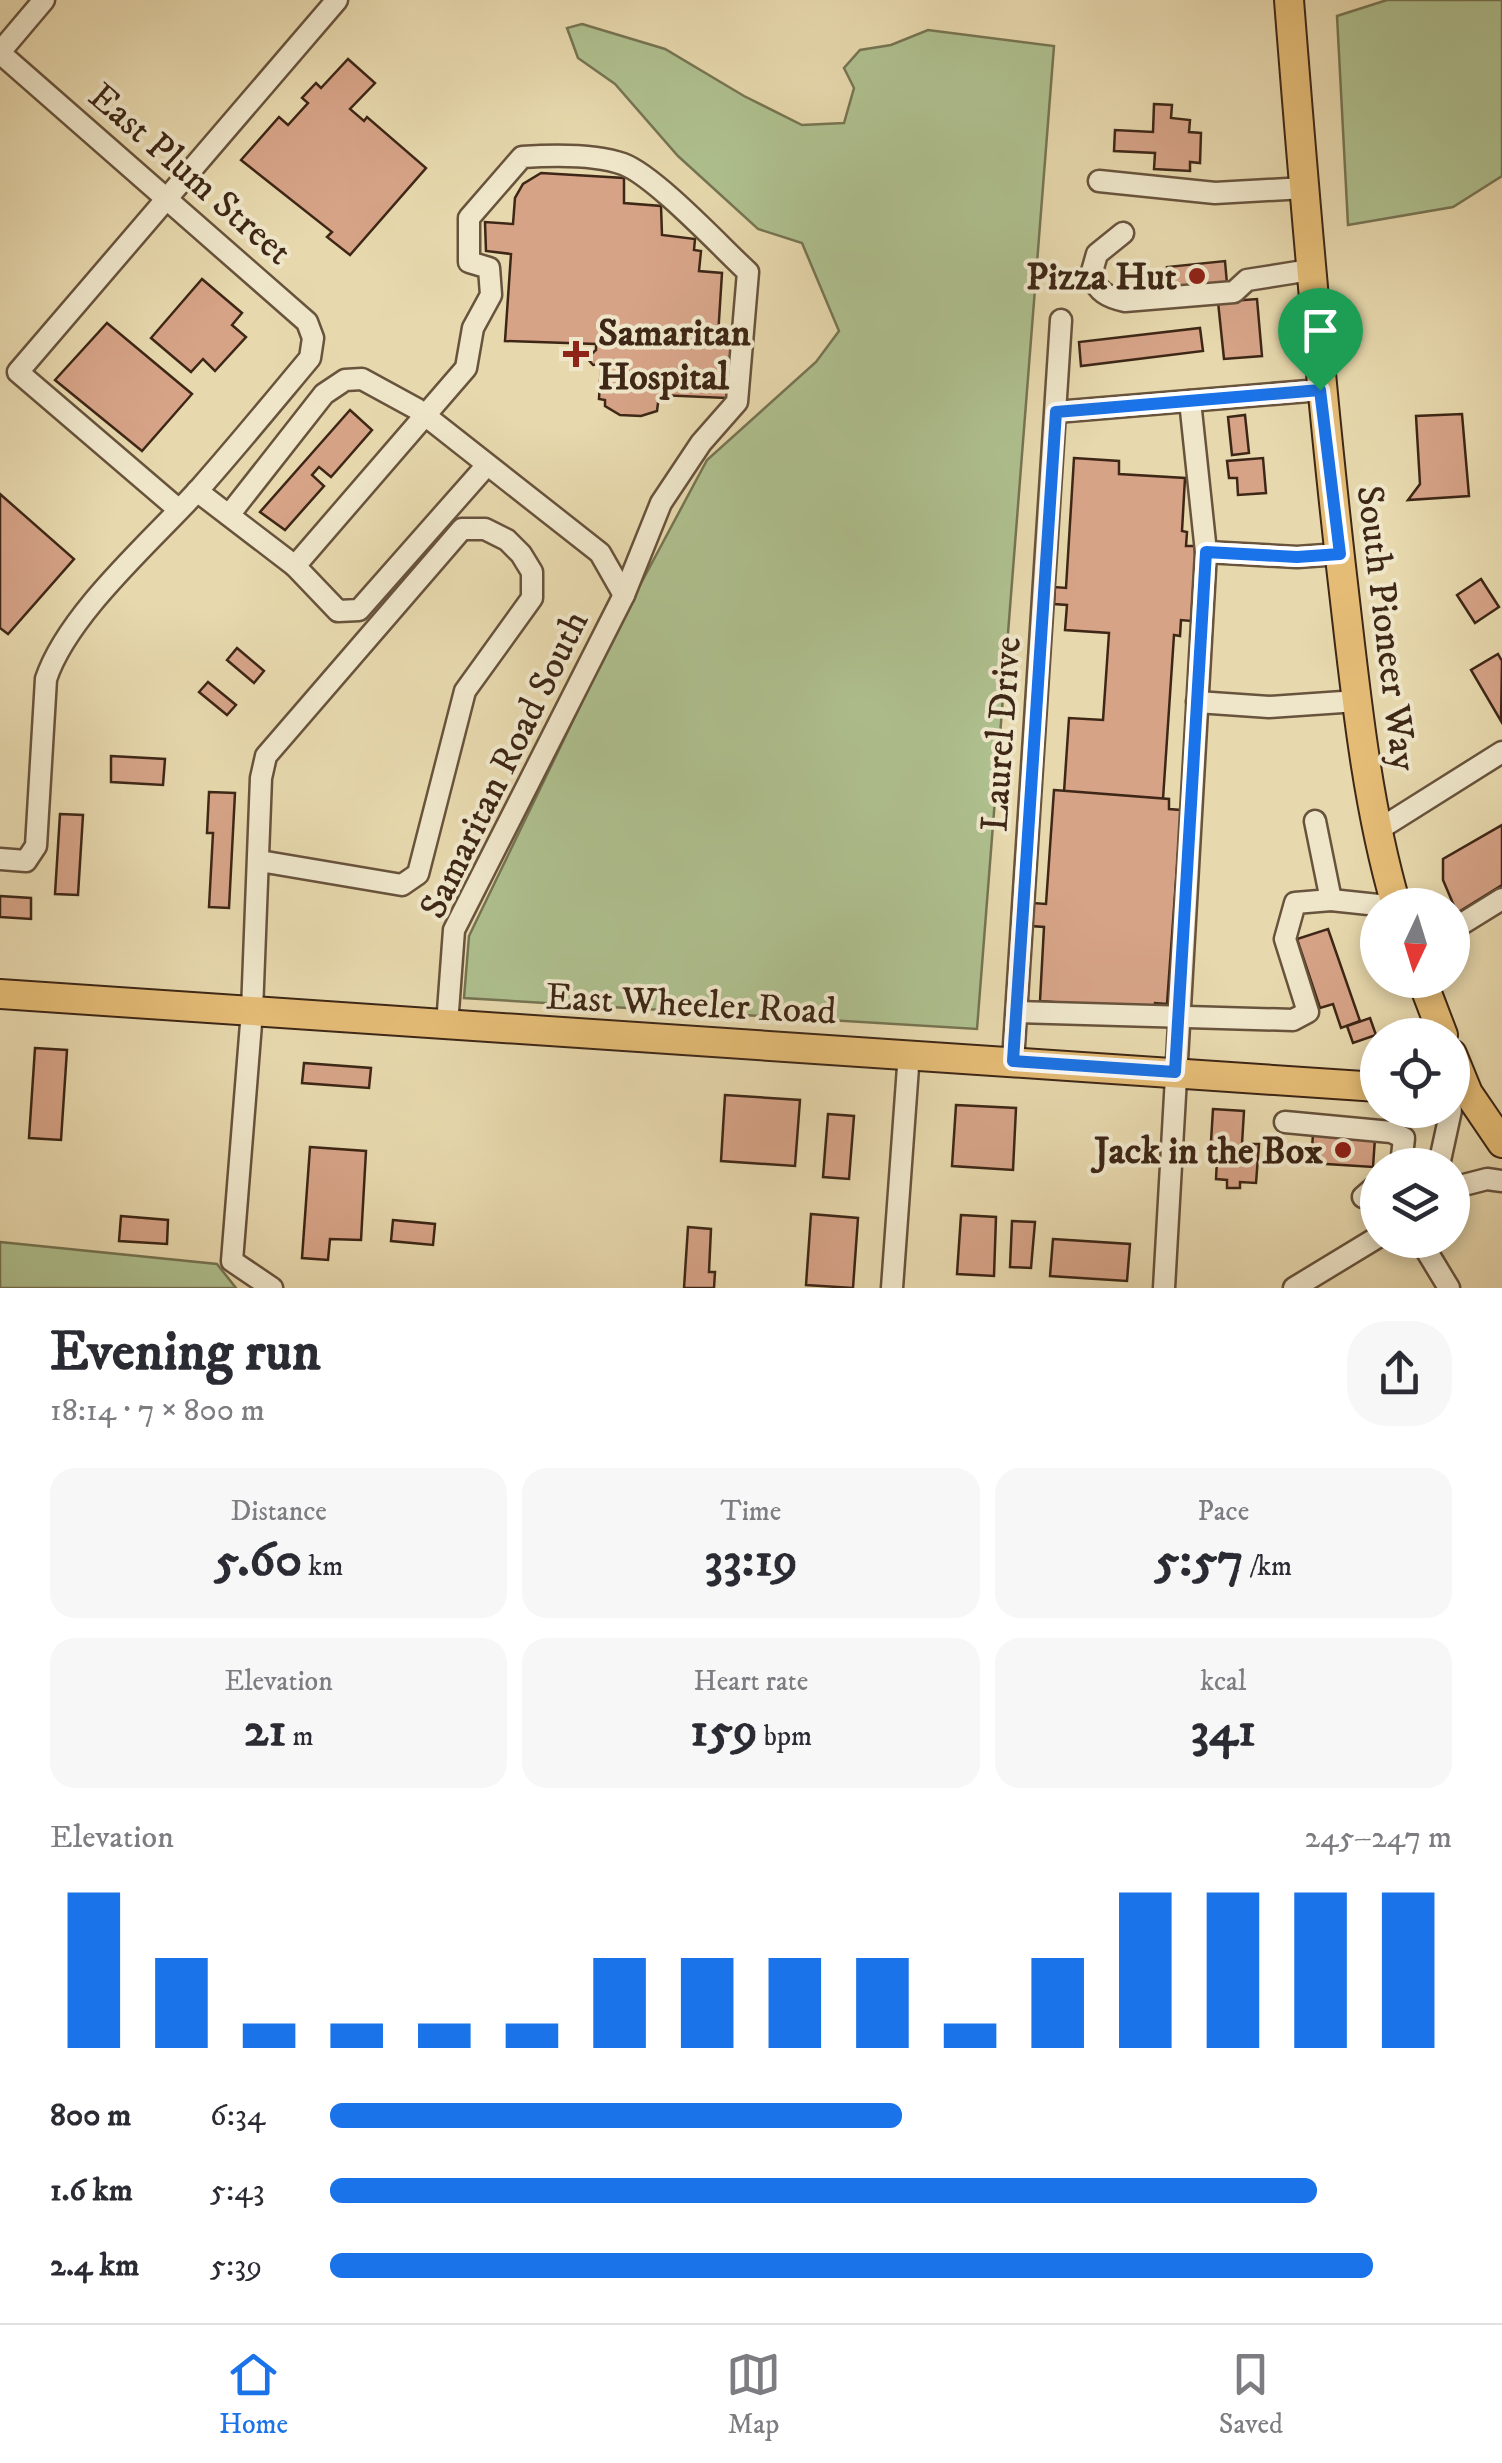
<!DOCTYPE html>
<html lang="en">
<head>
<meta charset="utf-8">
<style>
	:root { --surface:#fff; --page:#f7f7f7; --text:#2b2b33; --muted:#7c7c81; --line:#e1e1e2; --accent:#1a73e8 }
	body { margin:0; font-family:"IM FELL DW Pica",serif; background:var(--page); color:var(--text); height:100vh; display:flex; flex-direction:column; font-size:38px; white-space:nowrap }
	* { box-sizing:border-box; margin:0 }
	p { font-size:32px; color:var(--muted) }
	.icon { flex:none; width:55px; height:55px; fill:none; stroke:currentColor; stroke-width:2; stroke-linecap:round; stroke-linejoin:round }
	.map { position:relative; height:1288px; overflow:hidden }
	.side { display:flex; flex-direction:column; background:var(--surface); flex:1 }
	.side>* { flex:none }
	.needle { width:65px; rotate:184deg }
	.tools { position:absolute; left:1360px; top:888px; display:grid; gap:20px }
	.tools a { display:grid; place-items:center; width:110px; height:110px; border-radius:50%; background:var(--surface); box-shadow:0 5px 15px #0003; font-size:50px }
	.pin { position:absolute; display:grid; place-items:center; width:85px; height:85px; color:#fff; margin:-102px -42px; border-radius:50% 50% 50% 0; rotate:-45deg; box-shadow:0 0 10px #0007 }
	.pin .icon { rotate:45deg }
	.round { display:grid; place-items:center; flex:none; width:105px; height:105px; border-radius:40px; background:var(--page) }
	.summary { display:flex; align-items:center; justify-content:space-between; height:170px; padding:0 50px }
	h1 { font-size:55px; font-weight:700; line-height:75px }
	.metrics { display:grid; grid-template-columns:repeat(3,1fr); gap:15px; height:170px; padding:10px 50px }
	.metrics div { display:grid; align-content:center; border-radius:25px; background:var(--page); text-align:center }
	.metrics b { font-size:50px; font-weight:700 }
	.metrics small { font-size:28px; font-weight:400 }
	.metrics p { font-size:28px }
	.chart { height:280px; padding:20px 50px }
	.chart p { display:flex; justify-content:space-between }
	.chart svg { width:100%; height:180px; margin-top:10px; stroke:var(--accent); stroke-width:6 }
	ul { padding:0 50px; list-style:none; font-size:32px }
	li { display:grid; grid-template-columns:160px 120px 1fr; align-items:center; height:75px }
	li i { height:25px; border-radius:12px; background:var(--accent) }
	.dock { display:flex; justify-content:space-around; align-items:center; height:140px; border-top:2px solid var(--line); background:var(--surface); font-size:28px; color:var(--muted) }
	.dock a { display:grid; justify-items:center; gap:5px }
	.dock .current { color:var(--accent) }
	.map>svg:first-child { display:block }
	.green { fill:#afc08f; stroke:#767452; stroke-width:2.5 }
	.building { fill:#d6a387; stroke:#3e2716; stroke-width:2.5 }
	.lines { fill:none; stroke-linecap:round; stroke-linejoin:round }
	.minor-casing { stroke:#68533c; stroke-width:25 }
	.major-casing { stroke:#3e2716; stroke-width:32 }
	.minor { stroke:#efe6ca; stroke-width:20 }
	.major { stroke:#e4bc76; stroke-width:28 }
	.route-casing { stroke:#fff; stroke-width:20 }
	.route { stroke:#1a73e8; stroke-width:12 }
	.poi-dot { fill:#8f2418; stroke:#efe6ca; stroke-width:4 }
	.labels { text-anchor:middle; stroke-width:8; stroke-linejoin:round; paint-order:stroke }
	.street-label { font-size:38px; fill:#3e2716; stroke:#efe6ca }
	.poi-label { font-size:38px; font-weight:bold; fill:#3e2716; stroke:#efe6ca; text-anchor:end }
</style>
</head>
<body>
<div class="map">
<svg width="1502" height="1288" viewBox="0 0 1502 1288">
	<rect width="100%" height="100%" fill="#e7d8ad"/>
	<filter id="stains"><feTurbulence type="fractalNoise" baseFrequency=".002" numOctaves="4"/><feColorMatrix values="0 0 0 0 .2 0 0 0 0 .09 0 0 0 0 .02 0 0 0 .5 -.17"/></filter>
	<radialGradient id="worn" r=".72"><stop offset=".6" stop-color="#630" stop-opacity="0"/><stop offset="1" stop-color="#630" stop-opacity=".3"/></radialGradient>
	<g class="green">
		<path d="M1387,0H1502V176L1453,207L1348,225L1337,16Z"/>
		<path d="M582,24L665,49L744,96L802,125L844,123L854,88L844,68L860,50L891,45L928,30L1054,46L977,1029L464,998L469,936L624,615L707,460L816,362L839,331L802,243L758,229L678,156L615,84L578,58L567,28Z"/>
		<path d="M0,1242L217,1264L236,1288H0Z"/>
	</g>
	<g class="building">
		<path d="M348,59L375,83L350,109L364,121L367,117L426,168L350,255L327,237L332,232L241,160L279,117L288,125L308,103L302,98L316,83L321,88Z"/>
		<path d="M1154,104L1172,105L1171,118L1190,120L1189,132L1201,133L1200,163L1190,162V171L1154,169L1155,153L1114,151L1115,130L1153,132Z"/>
		<path d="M541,173L624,178V203L661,206L662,235L695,239L694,250L701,251L699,271L722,273L718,336L734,340L726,398L659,395L657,411L641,416L620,415L605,406V400L599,399L601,364L593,365L587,358L596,350V344L505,341L511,254L486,251L485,222L513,224L515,198L523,184Z"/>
		<path d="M1225,261L1227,284L1169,291L1167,267Z"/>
		<path d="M202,279L242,313L232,325L246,337L215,371L203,359L191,372L151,338Z"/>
		<path d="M1257,299L1262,356L1224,359L1218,302Z"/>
		<path d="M107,323L192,394L142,451L55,380Z"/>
		<path d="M1200,328L1203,351L1081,366L1079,342Z"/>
		<path d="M350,410L372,430L331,477L319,467L312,475L324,486L285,530L260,512Z"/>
		<path d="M1462,414L1469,496L1408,500L1420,484L1416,416Z"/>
		<path d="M1245,415L1249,453L1232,455L1228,417Z"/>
		<path d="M1074,458L1119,461V474L1185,478L1182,531L1187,532L1186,546H1196L1191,621L1181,620L1180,636L1174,635L1163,799L1064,792L1069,718L1103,720L1109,633L1065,630L1067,605L1054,604L1055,587L1066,588Z"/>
		<path d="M1263,458L1266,493L1238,495L1237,478H1229L1227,461Z"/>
		<path d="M0,494L74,559L8,634L0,628Z"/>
		<path d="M1481,579L1499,607L1475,623L1457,595Z"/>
		<path d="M237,648L264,671L254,683L227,660Z"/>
		<path d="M1498,654L1502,661L1501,721L1471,670Z"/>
		<path d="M208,682L236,705L227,715L199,692Z"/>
		<path d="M111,756L165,759L163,785L111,782Z"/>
		<path d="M1054,790L1169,799V809L1181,810L1182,853H1178L1167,1004L1155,1003L1154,1010L1040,1001L1044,927L1031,926L1033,903L1046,904Z"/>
		<path d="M209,792L235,793L229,908L209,907L213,833H207Z"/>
		<path d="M60,814L83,815L78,895L55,894Z"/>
		<path d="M1502,825V885L1457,913L1443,880V859Z"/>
		<path d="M0,896L31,898V919L0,917Z"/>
		<path d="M1328,929L1360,1021L1341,1028L1333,1004L1320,1008L1297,939Z"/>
		<path d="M1370,1018L1376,1035L1353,1043L1347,1026Z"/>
		<path d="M35,1048L67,1050L61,1140L29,1138Z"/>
		<path d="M304,1063L371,1068L369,1088L302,1083Z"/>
		<path d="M725,1095L800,1100L795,1166L721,1161Z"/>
		<path d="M956,1105L1016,1108L1013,1170L952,1166Z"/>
		<path d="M1213,1109L1244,1111L1242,1144H1259L1256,1183L1240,1182V1188H1227V1180L1216,1179L1217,1159L1210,1158Z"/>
		<path d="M828,1114L854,1116L849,1179L823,1177Z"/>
		<path d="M1313,1134L1375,1138L1373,1167L1311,1163Z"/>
		<path d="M310,1147L366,1151L361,1240L330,1239L328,1260L302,1258Z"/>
		<path d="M811,1214L858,1218L853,1288L806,1285Z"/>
		<path d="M961,1215L996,1217L994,1276L957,1274Z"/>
		<path d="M121,1216L168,1220L167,1244L119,1241Z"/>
		<path d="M393,1220L435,1224L433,1245L391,1241Z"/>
		<path d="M1012,1221L1035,1222L1031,1268L1010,1267Z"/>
		<path d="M688,1227L711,1229L709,1272H715L714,1288H684Z"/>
		<path d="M1053,1239L1130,1244L1127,1281L1050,1276Z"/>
	</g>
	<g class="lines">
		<defs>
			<g id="minor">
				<path d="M0,52L44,0"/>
				<path d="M0,53L307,322L313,338L310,358C274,401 238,445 200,488C153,540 68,613 46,679L36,846L26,861L0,859"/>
				<path d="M1099,181L1215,193L1304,188"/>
				<path d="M1123,233L1097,254L1091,275C1098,292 1107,297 1125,301L1234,292L1247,280L1310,270"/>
				<path d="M1056,412L1320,390"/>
				<path d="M197,491L295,566L338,611L359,610L487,465"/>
				<path d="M178,509L18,372L337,0"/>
				<path d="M229,515L324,394L345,380L362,379L417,409L600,553L624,595"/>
				<path d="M1206,552L1297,557L1340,554"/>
				<path d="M295,566L466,368L473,328L491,295L489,268L469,262V218L522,157C551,155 595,154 623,164C655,176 720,246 748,272L737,402L701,443L661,503L624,595L454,930L447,1025"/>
				<path d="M1197,702L1269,707L1357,701"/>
				<path d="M1378,830L1502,752"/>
				<path d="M260,861L402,885L418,874L465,691L532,598V572L521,554L507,540L485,529H462L266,756L261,778L252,1011L232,1261L272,1288"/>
				<path d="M1331,900L1378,905"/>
				<path d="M1452,930L1502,899"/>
				<path d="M1017,1012L1293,1020L1308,1012L1285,939L1295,903L1331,900L1315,821"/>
				<path d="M1013,1061L1061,320"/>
				<path d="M1285,1122L1391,1132L1404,1138L1401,1165"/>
				<path d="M1439,1165L1451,1110"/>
				<path d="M1452,1188L1487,1179L1502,1181"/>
				<path d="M1363,1197L1378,1184"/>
				<path d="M1420,1240L1449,1288"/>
				<path d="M892,1288L909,1053"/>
				<path d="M1164,1288L1206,552L1190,401"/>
				<path d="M1294,1288L1378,1237"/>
			</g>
			<g id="major">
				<path d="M1289,0C1304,192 1320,384 1342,575C1355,685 1365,798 1396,905"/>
				<path d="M1422,980L1443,1035"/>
				<path d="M0,994L1378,1087"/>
				<path d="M1452,1054L1468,1093L1502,1143"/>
			</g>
		</defs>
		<use href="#minor" class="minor-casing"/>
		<use href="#major" class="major-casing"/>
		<use href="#minor" class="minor"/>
		<use href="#major" class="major"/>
	</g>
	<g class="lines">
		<defs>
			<path id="route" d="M1320,390L1340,554L1297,557L1206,552L1175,1072L1013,1061L1056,412Z"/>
		</defs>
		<use href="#route" class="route-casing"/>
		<use href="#route" class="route"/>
	</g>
	<g class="poi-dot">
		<circle cx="1197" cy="276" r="10"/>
		<path d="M571 339h10v10h10v10h-10v10h-10v-10h-10v-10h10z"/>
		<circle cx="1343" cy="1150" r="10"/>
	</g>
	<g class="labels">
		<g class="street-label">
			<text transform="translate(191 173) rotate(41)" y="13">East Plum Street</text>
			<text transform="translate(1388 628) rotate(83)" y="13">South Pioneer Way</text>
			<text transform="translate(1000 734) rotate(-86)" y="13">Laurel Drive</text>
			<text transform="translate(503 764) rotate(-64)" y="13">Samaritan Road South</text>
			<text transform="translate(691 1003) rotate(3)" y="13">East Wheeler Road</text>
		</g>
		<g class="poi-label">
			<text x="1177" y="289">Pizza Hut</text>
			<text x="598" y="345" text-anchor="start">Samaritan<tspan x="598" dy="44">Hospital</tspan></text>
			<text x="1323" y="1163">Jack in the Box</text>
		</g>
	</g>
	<rect width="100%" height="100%" filter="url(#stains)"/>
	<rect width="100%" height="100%" fill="url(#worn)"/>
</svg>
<div class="tools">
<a><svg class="needle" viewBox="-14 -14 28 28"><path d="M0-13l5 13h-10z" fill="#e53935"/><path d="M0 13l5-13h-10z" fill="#7c7c81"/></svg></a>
<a><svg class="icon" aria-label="locate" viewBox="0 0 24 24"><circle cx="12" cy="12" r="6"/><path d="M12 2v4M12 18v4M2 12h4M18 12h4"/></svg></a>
<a><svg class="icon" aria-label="layers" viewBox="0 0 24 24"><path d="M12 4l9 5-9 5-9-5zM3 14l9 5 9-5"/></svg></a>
</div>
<div class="pin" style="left:1320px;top:390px;background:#1e9e55"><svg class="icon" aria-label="arrive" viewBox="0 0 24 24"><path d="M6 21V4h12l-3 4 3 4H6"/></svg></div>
</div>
<section class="side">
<div class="summary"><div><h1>Evening run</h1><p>18:14 · 7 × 800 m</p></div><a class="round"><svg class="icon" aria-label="share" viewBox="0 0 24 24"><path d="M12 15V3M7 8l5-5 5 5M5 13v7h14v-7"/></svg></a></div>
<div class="metrics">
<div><p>Distance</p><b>5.60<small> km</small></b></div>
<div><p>Time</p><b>33:19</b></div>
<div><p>Pace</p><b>5:57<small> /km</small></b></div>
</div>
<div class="metrics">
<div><p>Elevation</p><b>21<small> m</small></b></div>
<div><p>Heart rate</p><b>159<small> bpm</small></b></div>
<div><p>kcal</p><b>341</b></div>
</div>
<div class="chart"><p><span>Elevation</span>245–247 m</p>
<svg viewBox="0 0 160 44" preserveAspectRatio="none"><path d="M5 44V6M15 44V22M25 44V38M35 44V38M45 44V38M55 44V38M65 44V22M75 44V22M85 44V22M95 44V22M105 44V38M115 44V22M125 44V6M135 44V6M145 44V6M155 44V6"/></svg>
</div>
<ul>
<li><b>800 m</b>6:34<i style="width:51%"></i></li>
<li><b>1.6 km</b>5:43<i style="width:88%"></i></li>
<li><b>2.4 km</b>5:39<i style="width:93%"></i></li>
</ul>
</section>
<nav class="dock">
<a class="current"><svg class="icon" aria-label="home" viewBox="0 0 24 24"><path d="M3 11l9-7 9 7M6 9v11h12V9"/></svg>Home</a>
<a><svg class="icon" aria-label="map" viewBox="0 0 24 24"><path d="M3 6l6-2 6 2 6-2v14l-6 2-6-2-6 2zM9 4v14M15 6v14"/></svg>Map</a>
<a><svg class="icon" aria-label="saved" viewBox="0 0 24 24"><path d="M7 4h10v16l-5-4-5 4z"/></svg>Saved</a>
</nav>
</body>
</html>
